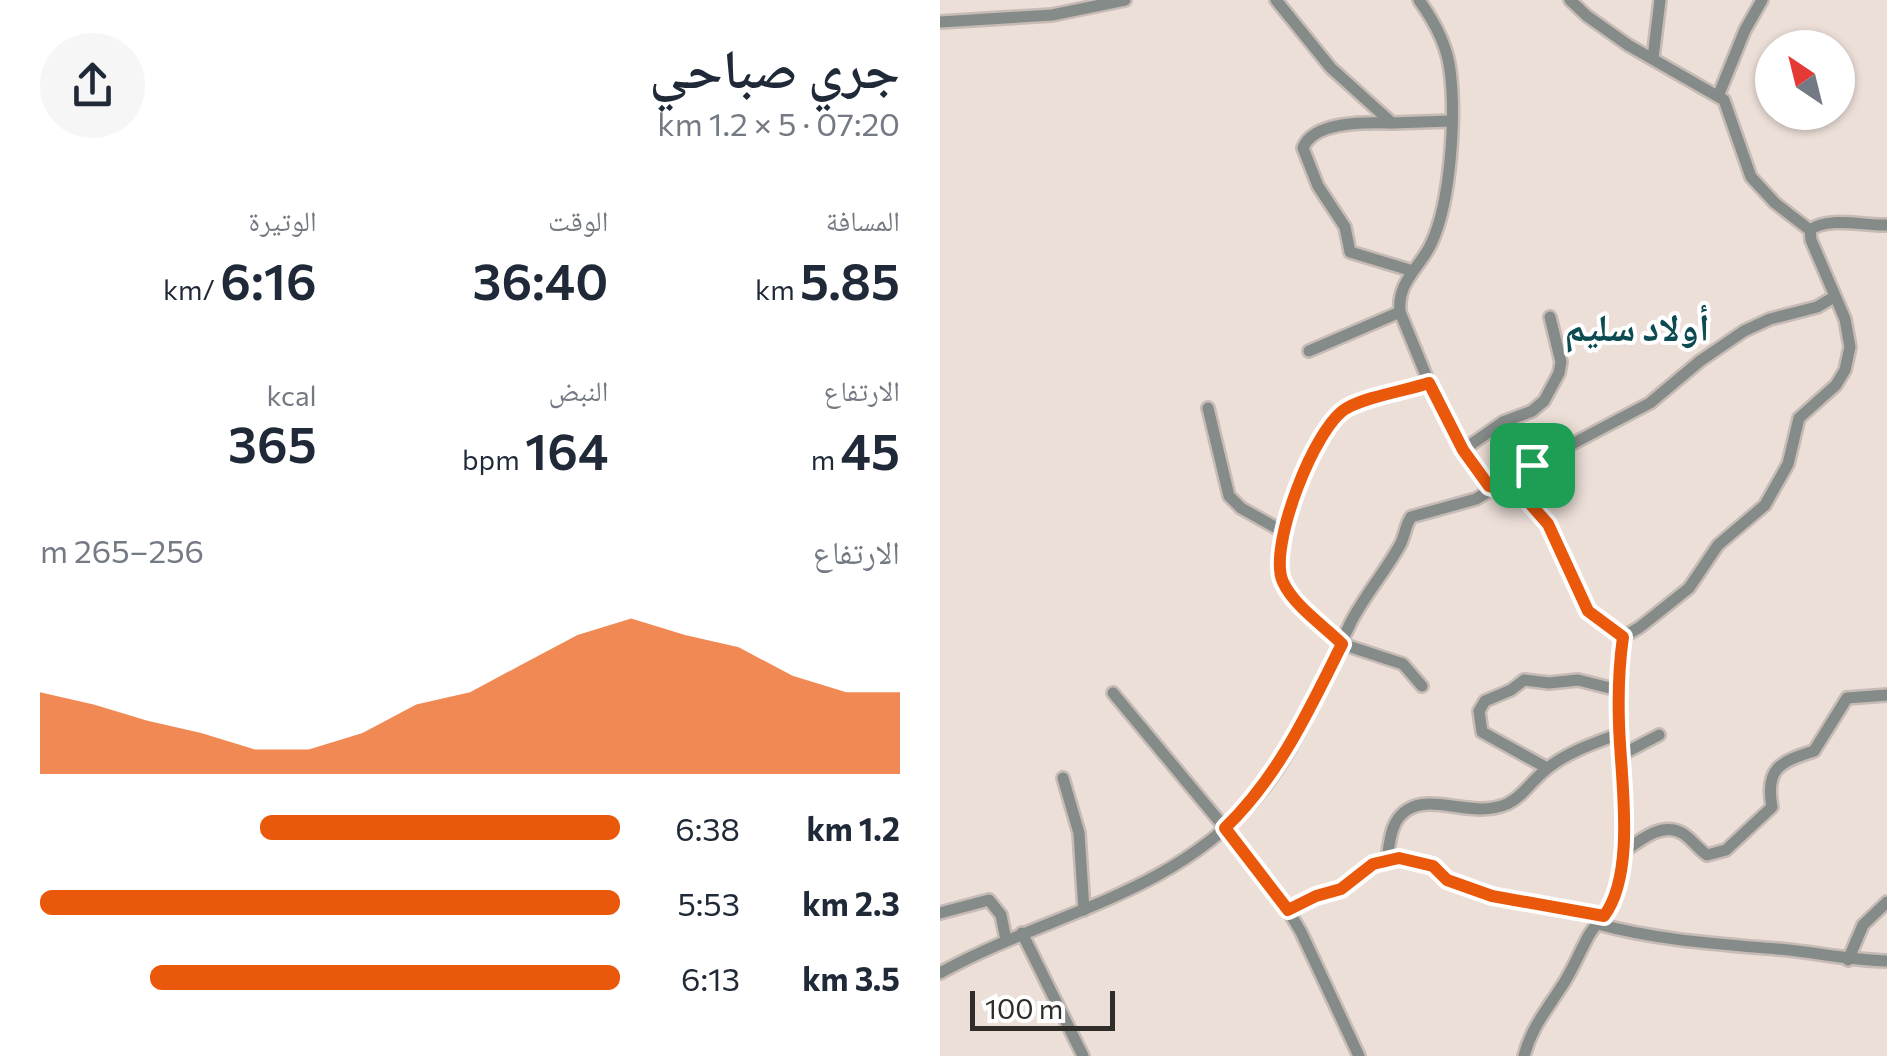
<!DOCTYPE html>
<html lang="ar">
<head>
<meta charset="utf-8">
<style>
	:root { --surface:#fff; --page:#f6f6f7; --text:#1f2937; --muted:#747a83; --accent:#ea580c }
	body { margin:0; font-family:Commissioner,"Noto Naskh Arabic",sans-serif; background:var(--page); color:var(--text); direction:rtl; height:100vh; display:flex; flex-direction:column; font-size:38px; white-space:nowrap }
	* { box-sizing:border-box; margin:0 }
	p { font-size:32px; color:var(--muted) }
	.icon { flex:none; width:55px; height:55px; fill:none; stroke:currentColor; stroke-width:2; stroke-linecap:round; stroke-linejoin:round }
	.map { position:relative; flex:1; overflow:hidden; direction:ltr }
	.sheet { display:flex; flex-direction:column; background:var(--surface); width:940px }
	.sheet>* { flex:none }
	.needle { width:65px; rotate:325deg }
	.buttons { position:absolute; left:815px; top:30px; display:grid; gap:20px }
	.buttons a { display:grid; place-items:center; width:100px; height:100px; border-radius:50%; background:var(--surface); box-shadow:0 2px 8px #0004; font-size:50px }
	.scale { position:absolute; left:30px; bottom:25px; width:145px; box-sizing:border-box; padding-left:10px; border:5px solid #302c29; border-top:0; font-size:28px; line-height:35px; white-space:nowrap; color:#302c29; -webkit-text-stroke:8px #fff; paint-order:stroke }
	.pin { position:absolute; display:grid; place-items:center; width:85px; height:85px; color:#fff; margin:-42px; border-radius:20px; box-shadow:0 5px 15px #0006 }
	.round { display:grid; place-items:center; flex:none; width:105px; height:105px; border-radius:52px; background:var(--page) }
	.summary { display:flex; align-items:center; justify-content:space-between; height:170px; padding:0 40px }
	h1 { font-size:55px; font-weight:600; line-height:75px }
	.stats { display:grid; grid-template-columns:repeat(3,1fr); gap:15px; height:170px; padding:10px 40px }
	.stats div { display:grid; align-content:center }
	.stats b { font-size:50px; font-weight:600 }
	.stats small { font-size:28px; font-weight:400 }
	.stats p { font-size:28px }
	.chart { height:280px; padding:20px 40px }
	.chart p { display:flex; justify-content:space-between }
	.chart svg { width:100%; height:180px; margin-top:10px; fill:var(--accent); opacity:.7 }
	ul { padding:0 40px; list-style:none; font-size:32px }
	li { display:grid; grid-template-columns:160px 120px 1fr; align-items:center; height:75px }
	li i { height:25px; border-radius:12px; background:var(--accent) }
	main { display:flex; flex:1; min-height:0 }
	.map>svg:first-child { display:block }
	.lines { fill:none; stroke-linecap:round; stroke-linejoin:round }
	.minor-casing { stroke:#c6bbb5; stroke-width:16 }
	.path { stroke:#a49a95; stroke-width:2.5; stroke-dasharray:2.5 8; stroke-linecap:butt }
	.minor { stroke:#858b89; stroke-width:11 }
	.route-casing { stroke:#fff; stroke-width:20 }
	.route { stroke:#ea580c; stroke-width:12 }
	.labels { text-anchor:middle; stroke-width:8; stroke-linejoin:round; paint-order:stroke }
	.district-label { font-size:38px; font-weight:bold; fill:#0c4b51; stroke:#fff }
</style>
</head>
<body>
<main>
<div class="map">
<svg width="947" height="1056" viewBox="0 0 947 1056">
	<rect width="100%" height="100%" fill="#ecdfd8"/>
	<g class="lines">
		<defs>
			<g id="minor">
				<path d="M336,0L391,68L452,123L510,121"/>
				<path d="M479,0C494,21 507,44 510,70C516,116 511,202 491,244C479,269 457,282 460,312L499,407L541,478C557,496 585,493 602,514C640,563 618,597 683,637"/>
				<path d="M630,0L647,16L688,45L784,100L811,177L835,203L870,230L871,240L905,319L910,347L905,370L896,385L859,418L848,464L825,505L778,545L749,588L700,627L683,637"/>
				<path d="M0,22L112,15L185,0"/>
				<path d="M713,58L720,0"/>
				<path d="M779,94L805,30L822,0"/>
				<path d="M452,123C427,122 373,121 363,148L378,186L405,227L410,252L473,271"/>
				<path d="M870,230C888,216 925,226 947,225"/>
				<path d="M369,351L460,312"/>
				<path d="M268,408L289,496L301,508L342,531L338,555L341,579L363,607L402,644L463,664L482,686"/>
				<path d="M523,450L563,422L592,411L604,401L619,373L621,362L610,317"/>
				<path d="M586,499L592,465"/>
				<path d="M173,693L285,828L348,910L361,932L419,1056"/>
				<path d="M683,754L719,735"/>
				<path d="M607,768L542,732L539,711L545,701L571,690L584,680L609,683L638,680L678,690"/>
				<path d="M123,778L139,833L144,910"/>
				<path d="M682,853C698,842 721,821 742,833C751,838 758,849 767,855L786,850L832,807C825,769 839,762 874,751L907,698L947,695"/>
				<path d="M447,859C450,842 450,821 467,810C493,793 532,819 567,804C582,797 590,783 602,773C622,754 654,743 679,734"/>
				<path d="M348,910L376,896L401,889L433,864L459,858L493,866L507,880L552,896L664,916"/>
				<path d="M0,913L49,900L61,915L66,940"/>
				<path d="M658,924C716,940 778,944 837,949C874,952 909,960 947,961"/>
				<path d="M82,933L143,1056"/>
				<path d="M908,960L923,925L947,902"/>
				<path d="M0,973C108,913 225,898 312,802C357,752 382,682 411,622C425,595 445,572 460,545C465,536 465,526 471,517L536,499L592,465L710,403L760,361L804,331L830,319L877,307L894,297"/>
				<path d="M584,1056C591,1029 605,1012 620,989C632,972 639,953 649,935C659,919 672,908 677,890C696,806 670,720 683,637"/>
			</g>
		</defs>
		<use href="#minor" class="minor-casing"/>
		<path class="path" d="M346,523C358,490 376,422 409,407C430,397 456,393 478,387"/>
		<use href="#minor" class="minor"/>
	</g>
	<g class="lines">
		<defs>
			<path id="route" d="M489,383L523,450L549,486L555,488L592,465L586,499L608,524L648,611L683,637C679,665 678,694 679,723C680,775 697,872 664,916L552,896L507,880L493,866L459,858L433,864L401,889L376,896L348,910L285,828C339,776 369,710 402,644C383,625 354,606 343,582C327,549 375,425 407,408C428,396 465,391 489,383Z"/>
		</defs>
		<use href="#route" class="route-casing"/>
		<use href="#route" class="route"/>
	</g>
	<g class="labels">
		<g class="district-label">
			<text x="697" y="341">أولاد سليم</text>
		</g>
	</g>
</svg>
<div class="buttons">
<a><svg class="needle" viewBox="-14 -14 28 28"><path d="M0-13l5 13h-10z" fill="#e53935"/><path d="M0 13l5-13h-10z" fill="#747a83"/></svg></a>
</div>
<div class="scale">100 m</div>
<div class="pin" style="left:592px;top:465px;background:#1e9e55"><svg class="icon" aria-label="arrive" viewBox="0 0 24 24"><path d="M6 21V4h12l-3 4 3 4H6"/></svg></div>
</div>
<section class="sheet">
<div class="summary"><div><h1>جري صباحي</h1><p>07:20 · 5 × 1.2 km</p></div><a class="round"><svg class="icon" aria-label="share" viewBox="0 0 24 24"><path d="M12 15V3M7 8l5-5 5 5M5 13v7h14v-7"/></svg></a></div>
<div class="stats">
<div><p>المسافة</p><b>5.85<small> km</small></b></div>
<div><p>الوقت</p><b>36:40</b></div>
<div><p>الوتيرة</p><b>6:16<small> /km</small></b></div>
</div>
<div class="stats">
<div><p>الارتفاع</p><b>45<small> m</small></b></div>
<div><p>النبض</p><b>164<small> bpm</small></b></div>
<div><p>kcal</p><b>365</b></div>
</div>
<div class="chart"><p><span>الارتفاع</span>256–265 m</p>
<svg viewBox="0 0 160 44" preserveAspectRatio="none"><path d="M0 44V24L10 27L20 31L30 34L40 38L50 38L60 34L70 27L80 24L90 17L100 10L110 6L120 10L130 13L140 20L150 24L160 24V44z"/></svg>
</div>
<ul>
<li><b>1.2 km</b>6:38<i style="width:62%"></i></li>
<li><b>2.3 km</b>5:53<i style="width:100%"></i></li>
<li><b>3.5 km</b>6:13<i style="width:81%"></i></li>
</ul>
</section>
</main>
</body>
</html>
